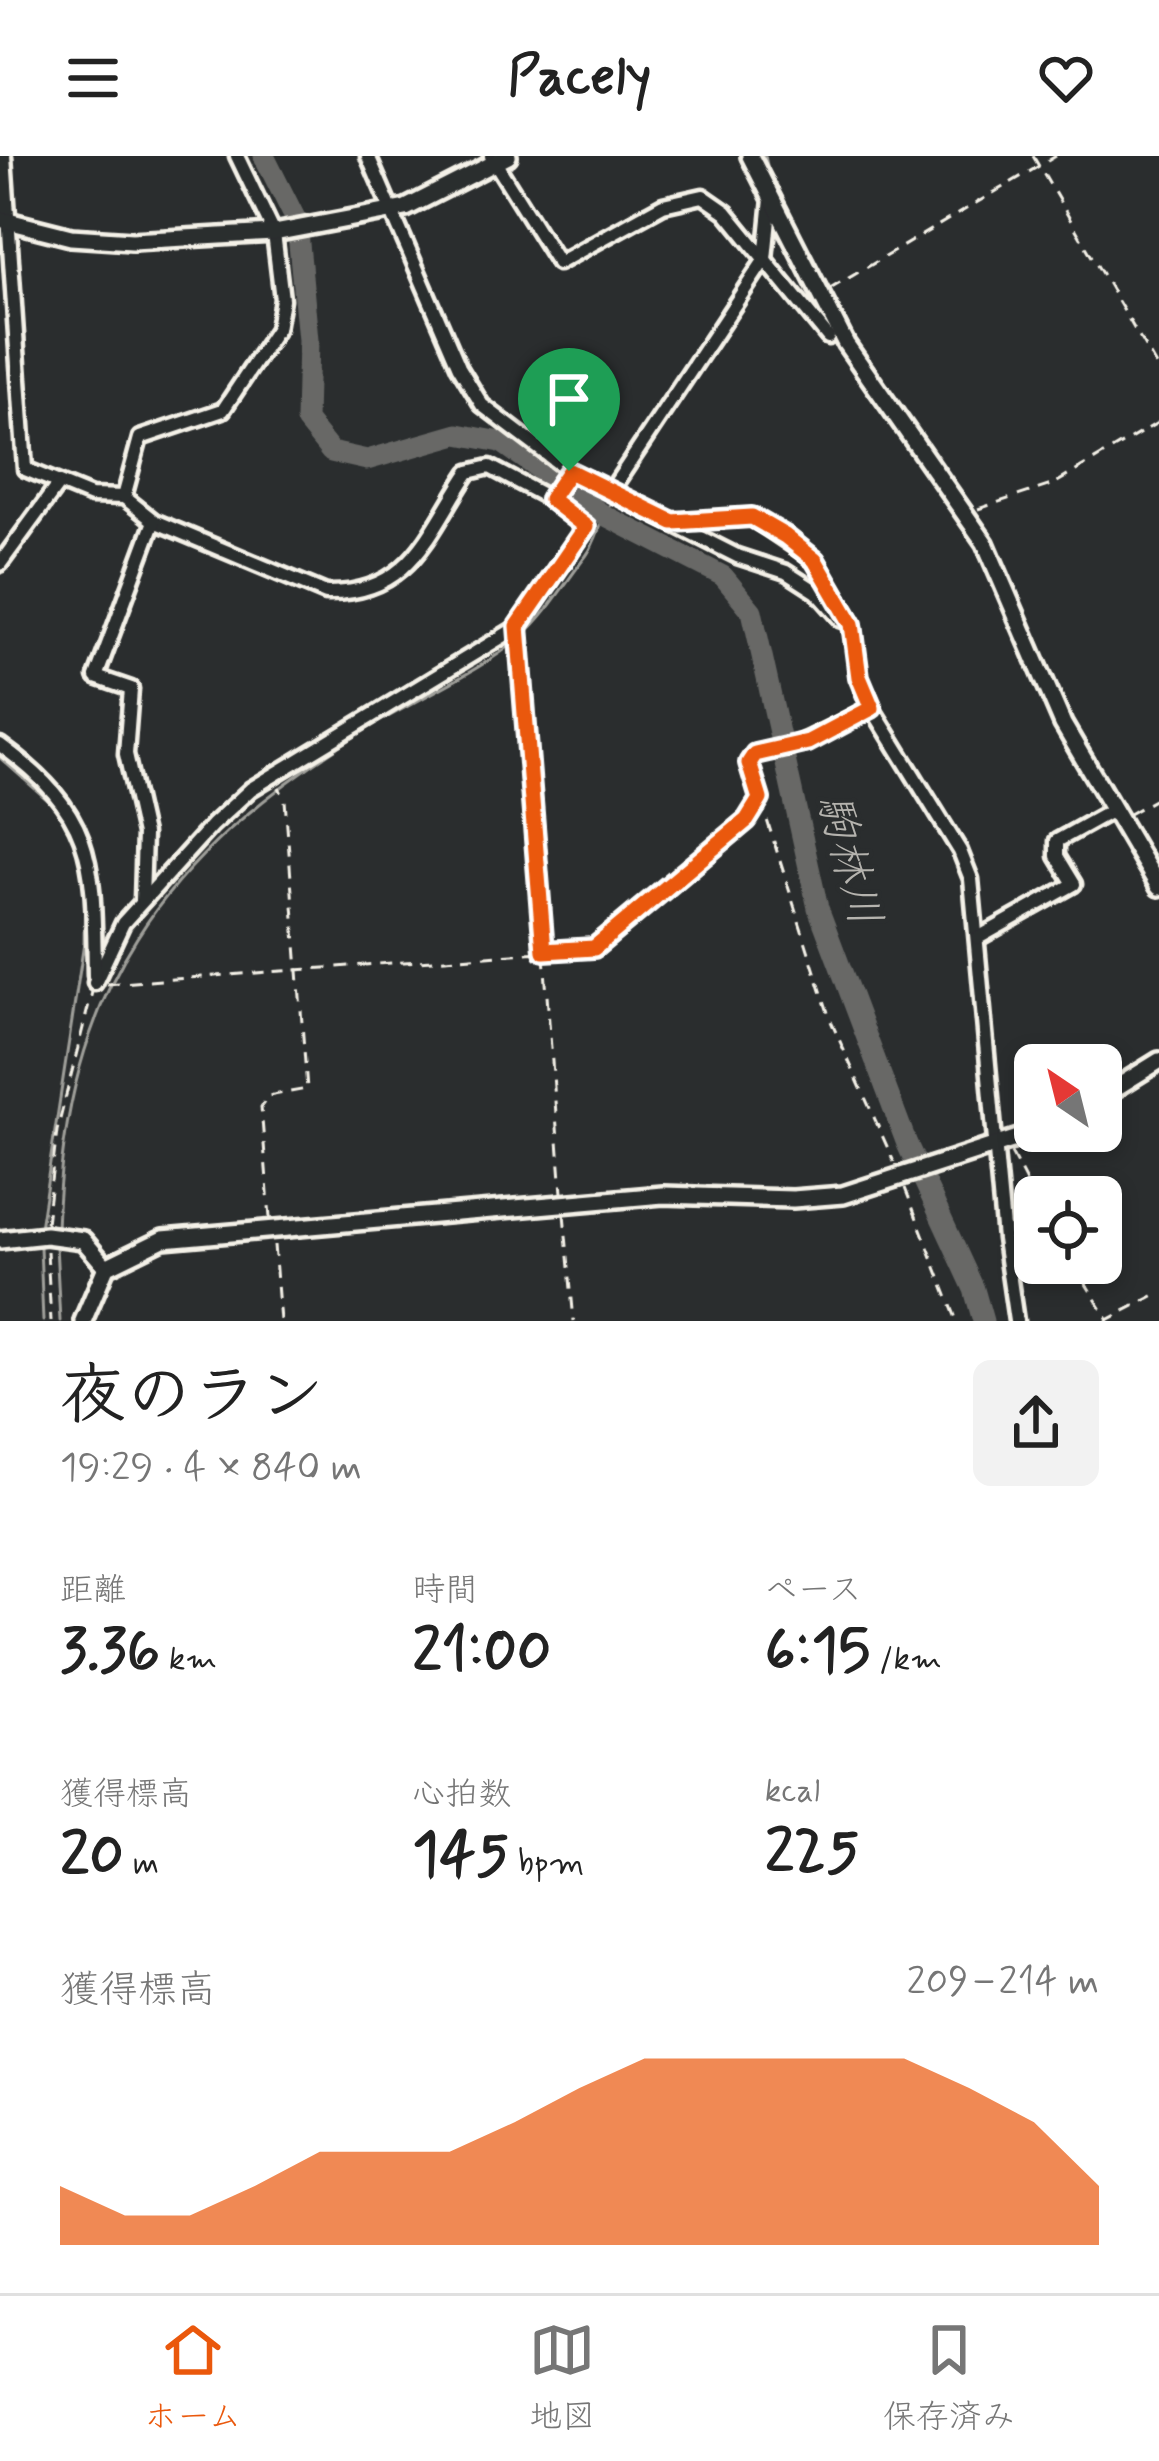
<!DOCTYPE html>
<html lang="ja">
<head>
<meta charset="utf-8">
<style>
	:root { --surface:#fff; --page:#f2f2f2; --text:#222; --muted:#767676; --line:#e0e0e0; --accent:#ea580c }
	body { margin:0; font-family:Mynerve,"Klee One",sans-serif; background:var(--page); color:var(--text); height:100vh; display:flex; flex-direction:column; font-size:45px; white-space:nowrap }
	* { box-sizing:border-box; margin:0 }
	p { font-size:39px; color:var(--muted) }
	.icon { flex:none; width:66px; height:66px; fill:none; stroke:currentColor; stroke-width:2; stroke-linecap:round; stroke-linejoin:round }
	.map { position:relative; height:1165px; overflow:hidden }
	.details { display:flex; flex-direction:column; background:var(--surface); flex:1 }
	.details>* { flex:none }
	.needle { width:78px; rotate:325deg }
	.buttons { position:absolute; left:1014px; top:888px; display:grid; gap:24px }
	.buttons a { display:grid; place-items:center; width:108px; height:108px; border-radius:18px; background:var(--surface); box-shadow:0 6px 18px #0003; font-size:60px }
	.pin { position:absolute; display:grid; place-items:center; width:102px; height:102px; color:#fff; margin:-123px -51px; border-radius:50% 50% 50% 0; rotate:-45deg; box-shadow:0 0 12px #0007 }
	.pin .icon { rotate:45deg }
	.round { display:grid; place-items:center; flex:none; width:126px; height:126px; border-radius:18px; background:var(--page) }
	.overview { display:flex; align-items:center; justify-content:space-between; height:204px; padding:0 60px }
	h1 { font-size:66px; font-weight:800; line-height:90px }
	.metrics { display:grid; grid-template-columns:repeat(3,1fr); gap:18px; height:204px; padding:12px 60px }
	.metrics div { display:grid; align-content:center }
	.metrics b { font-size:60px; font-weight:800 }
	.metrics small { font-size:33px; font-weight:400 }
	.metrics p { font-size:33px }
	.chart { height:336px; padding:24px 60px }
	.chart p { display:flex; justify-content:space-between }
	.chart svg { width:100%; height:216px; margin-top:12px; fill:var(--accent); opacity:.7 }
	header { display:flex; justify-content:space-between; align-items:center; height:156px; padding:0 60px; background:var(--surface); font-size:54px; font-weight:800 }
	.tabs { display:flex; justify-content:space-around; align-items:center; height:168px; border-top:3px solid var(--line); background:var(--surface); font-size:33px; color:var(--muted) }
	.tabs a { display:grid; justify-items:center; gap:6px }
	.tabs .selected { color:var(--accent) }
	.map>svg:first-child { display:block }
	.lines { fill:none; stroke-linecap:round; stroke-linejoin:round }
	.stream { stroke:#9f9f9a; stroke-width:3 }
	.river { stroke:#676866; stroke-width:21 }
	.minor-casing { stroke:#f4f1e8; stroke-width:21 }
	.tertiary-casing { stroke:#f4f1e8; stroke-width:24 }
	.path { stroke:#f4f1e8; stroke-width:3; stroke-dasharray:12 9; stroke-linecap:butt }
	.minor { stroke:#2a2d2e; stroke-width:12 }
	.tertiary { stroke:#2a2d2e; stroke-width:15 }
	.route-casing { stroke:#fff; stroke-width:24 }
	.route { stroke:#ea580c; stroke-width:15 }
	.labels { text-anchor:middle; stroke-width:9; stroke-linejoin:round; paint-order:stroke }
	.water-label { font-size:45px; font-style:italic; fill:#b5b3ae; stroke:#2a2d2e }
</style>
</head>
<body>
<header><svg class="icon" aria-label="menu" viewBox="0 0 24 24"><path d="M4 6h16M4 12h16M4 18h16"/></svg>Pacely<svg class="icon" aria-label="heart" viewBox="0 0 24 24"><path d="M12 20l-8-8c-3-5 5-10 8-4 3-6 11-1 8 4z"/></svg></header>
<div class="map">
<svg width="1159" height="1165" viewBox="0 0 1159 1165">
	<rect width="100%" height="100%" fill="#2a2d2e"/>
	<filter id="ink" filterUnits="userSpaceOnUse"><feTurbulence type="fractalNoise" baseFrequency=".00833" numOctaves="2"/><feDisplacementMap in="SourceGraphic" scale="24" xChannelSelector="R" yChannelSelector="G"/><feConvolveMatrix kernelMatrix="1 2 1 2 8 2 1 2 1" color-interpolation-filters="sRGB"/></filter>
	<g filter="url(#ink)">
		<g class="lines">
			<g class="stream">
				<path d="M765,0L771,28"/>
				<path d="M772,93L777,67"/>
				<path d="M619,335L767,114"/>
				<path d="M0,602L52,648L71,674"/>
				<path d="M40,1072L84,787L85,723"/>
				<path d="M57,1073C65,833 161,702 360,577C407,548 485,514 524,478C547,458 567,424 586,400C598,384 601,360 613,343"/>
				<path d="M56,1089L60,1165"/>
				<path d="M40,1091L43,1165"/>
			</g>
			<path class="river" d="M264,0L297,66L308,184L306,265L331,296L367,304L458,278L501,286L602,358L723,420L752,455L818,752L907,988L974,1133L983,1165"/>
			<defs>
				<g id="minor">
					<path d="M4,0L25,313L91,340L124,341L154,365L326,437C412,439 429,375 469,316L490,311L550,343L586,371L518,471L251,633L212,669L123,767L95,827"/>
					<path d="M368,0L459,211L482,249L569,315L737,400L786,416L817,436L842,464"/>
					<path d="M491,0L558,107L663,49L703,40L726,56L828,181"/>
					<path d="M610,336L765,103L771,43"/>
					<path d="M124,341L140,282L223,254L277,173L282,143L274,77L237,0"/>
					<path d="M550,343L569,315"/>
					<path d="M673,366L751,361L815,404L852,468L859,521L872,552L960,695L971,723L1004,1083L1016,1165"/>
					<path d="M0,408L57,330"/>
					<path d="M0,589C98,660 93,708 95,820"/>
					<path d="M789,592L872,552"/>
					<path d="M142,744L144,678L126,598L131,533L96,521L154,365"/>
					<path d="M978,782L1074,728L1057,700V685L1109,656L1117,661"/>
				</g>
				<g id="tertiary">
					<path d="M750,0L846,188L985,387L1063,568L1159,731"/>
					<path d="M0,63L71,81L132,85L274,77L406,52L508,0"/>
					<path d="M1101,941L1159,905"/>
					<path d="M0,1084L46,1079L83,1084L106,1111"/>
					<path d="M83,1165L106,1111L163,1083L663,1039L793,1043L843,1039L1040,975"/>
				</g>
			</defs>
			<use href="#minor" class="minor-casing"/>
			<use href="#tertiary" class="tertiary-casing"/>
			<g class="path">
				<path d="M1033,0L1159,215"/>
				<path d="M830,133L1056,0"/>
				<path d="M978,353L1054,328L1159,266"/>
				<path d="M520,484L562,1037"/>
				<path d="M761,645L830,863L894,1006"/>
				<path d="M1129,658L1159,641"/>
				<path d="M107,828L594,792L747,665L760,643L749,607L755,599L776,594"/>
				<path d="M1011,997L1035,1043"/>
				<path d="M905,1032L957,1165"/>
				<path d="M564,1058L574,1165"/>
				<path d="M270,1062L261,951L268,940L307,933L285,644L279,631"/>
				<path d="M46,1067L57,975L92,836"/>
				<path d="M274,1089L280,1165"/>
				<path d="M47,1095L51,1165"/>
				<path d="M1073,1107L1109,1165"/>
				<path d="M1106,1165L1159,1137"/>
			</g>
			<use href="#minor" class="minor"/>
			<use href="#tertiary" class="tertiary"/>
		</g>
	</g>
	<g class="lines" filter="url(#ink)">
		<defs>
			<path id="route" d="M569,315L673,366L752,361L785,380L815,404L852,468L859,521L872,552L808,586L755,598L749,607L760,643L747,664L594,792L544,795L518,470L586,371L550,343Z"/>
		</defs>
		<use href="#route" class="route-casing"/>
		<use href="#route" class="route"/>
	</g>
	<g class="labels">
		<g class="water-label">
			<text transform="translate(851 703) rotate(75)" y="16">駒林川</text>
		</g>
	</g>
</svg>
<div class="buttons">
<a><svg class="needle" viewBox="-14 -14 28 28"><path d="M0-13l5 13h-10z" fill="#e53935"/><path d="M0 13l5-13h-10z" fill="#767676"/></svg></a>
<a><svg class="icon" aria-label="locate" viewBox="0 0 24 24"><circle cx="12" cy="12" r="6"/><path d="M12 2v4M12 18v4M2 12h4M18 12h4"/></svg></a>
</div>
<div class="pin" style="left:569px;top:315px;background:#1e9e55"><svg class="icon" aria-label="arrive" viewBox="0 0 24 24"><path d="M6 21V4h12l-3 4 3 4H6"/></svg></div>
</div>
<section class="details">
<div class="overview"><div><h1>夜のラン</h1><p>19:29 · 4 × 840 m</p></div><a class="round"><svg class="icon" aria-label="share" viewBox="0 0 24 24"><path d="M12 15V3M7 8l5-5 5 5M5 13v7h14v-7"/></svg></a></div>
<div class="metrics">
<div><p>距離</p><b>3.36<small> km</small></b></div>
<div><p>時間</p><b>21:00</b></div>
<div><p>ペース</p><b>6:15<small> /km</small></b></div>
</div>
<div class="metrics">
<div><p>獲得標高</p><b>20<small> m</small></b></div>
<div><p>心拍数</p><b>145<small> bpm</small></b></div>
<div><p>kcal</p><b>225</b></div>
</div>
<div class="chart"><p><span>獲得標高</span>209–214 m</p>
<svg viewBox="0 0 160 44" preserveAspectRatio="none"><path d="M0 44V32L10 38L20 38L30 32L40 25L50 25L60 25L70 19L80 12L90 6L100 6L110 6L120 6L130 6L140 12L150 19L160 32V44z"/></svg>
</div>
</section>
<nav class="tabs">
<a class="selected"><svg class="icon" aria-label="home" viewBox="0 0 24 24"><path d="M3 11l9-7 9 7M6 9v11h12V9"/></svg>ホーム</a>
<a><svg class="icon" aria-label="map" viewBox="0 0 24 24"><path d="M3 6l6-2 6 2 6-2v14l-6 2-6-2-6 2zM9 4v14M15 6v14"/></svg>地図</a>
<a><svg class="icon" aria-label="saved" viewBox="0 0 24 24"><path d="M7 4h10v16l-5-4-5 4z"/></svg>保存済み</a>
</nav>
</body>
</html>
